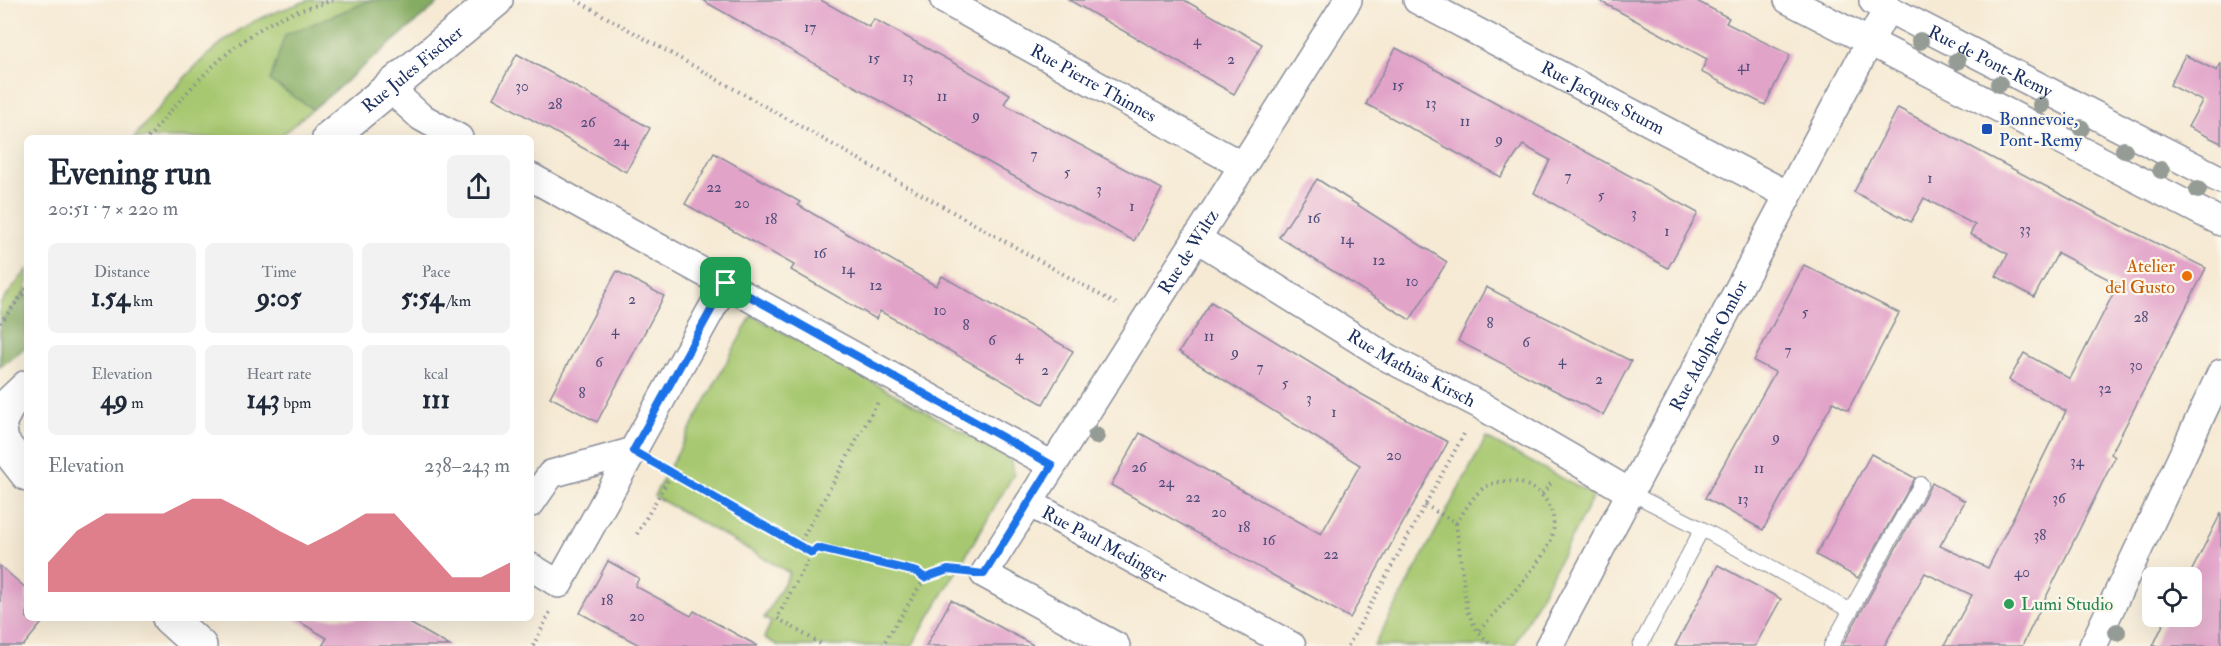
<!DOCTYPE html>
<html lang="en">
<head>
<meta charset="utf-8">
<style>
	:root { --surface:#fff; --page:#f2f2f3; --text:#1f2937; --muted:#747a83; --accent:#d1495b }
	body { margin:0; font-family:"IM FELL Double Pica",serif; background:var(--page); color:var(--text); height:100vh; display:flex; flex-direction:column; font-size:22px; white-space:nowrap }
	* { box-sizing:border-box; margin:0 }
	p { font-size:20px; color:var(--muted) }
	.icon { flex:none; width:33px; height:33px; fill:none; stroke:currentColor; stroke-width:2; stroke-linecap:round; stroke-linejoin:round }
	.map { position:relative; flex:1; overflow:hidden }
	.panel { position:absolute; left:24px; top:135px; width:510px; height:486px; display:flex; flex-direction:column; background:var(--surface); border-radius:9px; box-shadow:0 6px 24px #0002 }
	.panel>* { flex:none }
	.fabs { position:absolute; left:2142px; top:567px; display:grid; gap:12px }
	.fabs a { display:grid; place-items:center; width:60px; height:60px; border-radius:9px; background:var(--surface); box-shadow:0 6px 24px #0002; font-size:30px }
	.pin { position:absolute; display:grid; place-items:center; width:51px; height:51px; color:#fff; margin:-26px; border-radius:12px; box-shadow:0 3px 9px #0006 }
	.round { display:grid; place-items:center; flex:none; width:63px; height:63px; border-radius:9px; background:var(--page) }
	.overview { display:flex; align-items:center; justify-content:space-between; height:102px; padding:0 24px }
	h1 { font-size:33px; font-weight:700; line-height:45px }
	.figures { display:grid; grid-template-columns:repeat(3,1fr); gap:9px; height:102px; padding:6px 24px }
	.figures div { display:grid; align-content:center; border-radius:9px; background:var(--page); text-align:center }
	.figures b { font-size:26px; font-weight:700 }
	.figures small { font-size:16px; font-weight:400 }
	.figures p { font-size:16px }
	.chart { height:168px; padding:12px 24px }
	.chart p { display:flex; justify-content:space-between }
	.chart svg { width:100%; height:108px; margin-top:6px; fill:var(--accent); opacity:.7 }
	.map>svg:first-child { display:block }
	.green { fill:#a7c870; stroke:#617c67; stroke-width:1.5 }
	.forest { fill:#85ac62; stroke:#506e60; stroke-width:1.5 }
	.building { fill:#e2a3c9 }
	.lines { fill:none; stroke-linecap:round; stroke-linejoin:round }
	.service-casing { stroke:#888c99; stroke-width:16 }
	.minor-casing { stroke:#888c99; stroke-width:30 }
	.tertiary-casing { stroke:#888c99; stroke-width:36 }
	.path { stroke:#888c99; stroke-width:4; stroke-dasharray:1.5 4.5; stroke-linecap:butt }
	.service { stroke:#fff; stroke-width:14 }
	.minor { stroke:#fff; stroke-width:27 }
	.tertiary { stroke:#fff; stroke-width:33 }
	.tree { fill:#959c96 }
	.route-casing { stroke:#fff; stroke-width:12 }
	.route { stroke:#1a73e8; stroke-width:8 }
	.transit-dot { fill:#1a4fb4; stroke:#fbf7ec; stroke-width:2 }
	.food-dot { fill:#e8710a; stroke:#fbf7ec; stroke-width:2 }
	.leisure-dot { fill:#2e9e5b; stroke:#fbf7ec; stroke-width:2 }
	.labels { text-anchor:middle; stroke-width:4.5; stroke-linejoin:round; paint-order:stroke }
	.number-label { font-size:15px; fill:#4d4c79 }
	.street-label { font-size:18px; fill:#1b2f5e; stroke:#fbf7ec }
	.transit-label { font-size:18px; fill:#164399; stroke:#fbf7ec; text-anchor:start }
	.food-label { font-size:18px; fill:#c56008; stroke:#fbf7ec; text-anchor:end }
	.leisure-label { font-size:18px; fill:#27864d; stroke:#fbf7ec; text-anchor:start }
</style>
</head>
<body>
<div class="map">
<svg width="2221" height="646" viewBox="0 0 2221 646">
	<rect width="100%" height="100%" fill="#fbf7ec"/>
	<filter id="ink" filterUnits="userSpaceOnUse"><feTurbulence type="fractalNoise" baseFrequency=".0167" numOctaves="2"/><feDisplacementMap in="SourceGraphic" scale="12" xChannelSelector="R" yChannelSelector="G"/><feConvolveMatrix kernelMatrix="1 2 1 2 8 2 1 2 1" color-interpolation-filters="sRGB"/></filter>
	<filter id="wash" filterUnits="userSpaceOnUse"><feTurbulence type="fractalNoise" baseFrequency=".008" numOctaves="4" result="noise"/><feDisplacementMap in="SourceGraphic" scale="24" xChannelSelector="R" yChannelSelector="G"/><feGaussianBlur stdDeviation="1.35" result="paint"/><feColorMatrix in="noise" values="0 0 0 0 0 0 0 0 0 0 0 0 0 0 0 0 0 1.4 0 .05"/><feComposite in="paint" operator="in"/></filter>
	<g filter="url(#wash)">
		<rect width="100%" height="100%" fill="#f6ead4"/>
		<g class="green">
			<path d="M309,0H442L278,138H134C167,97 206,47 253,22C270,13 291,7 309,0Z"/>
			<path d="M27,270V346L0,367V304Z"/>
			<path d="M752,315L1010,458L1014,474L912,646H779L764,638L771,622L764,618L790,573L654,496Z"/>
			<path d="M1486,438L1594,495L1514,646H1374Z"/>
		</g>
		<g class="forest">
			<path d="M371,0H442L313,109L270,81L285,35Z"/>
			<path d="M27,289V346L0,367V323Z"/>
		</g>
		<g id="blocks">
			<g class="building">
				<path d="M702,0H821L869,27L874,19L1010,94L1004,104L1162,189L1134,241L1004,171Z"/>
				<path d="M1069,0H1184L1262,44L1234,94Z"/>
				<path d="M1598,0H1695L1729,18L1726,23L1790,55L1765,105L1701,72L1707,59Z"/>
				<path d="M1396,48L1698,213L1668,268L1534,193L1550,160L1523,145L1501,177L1366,104Z"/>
				<path d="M517,54L650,128L626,172L493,98Z"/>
				<path d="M2185,55L2217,71L2221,63V143L2188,127L2202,101L2170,85Z"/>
				<path d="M1898,108L2098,214L2206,268L2111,454L2115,457L2022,646H1944L1972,595L1925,573L1884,646H1842L1932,483L1965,501L1940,546L1988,568L2066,411L2009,380L2024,353L2070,379L2118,284L2058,253L2034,297L1996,276L2008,254L1970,234L1975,225L1924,198L1911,222L1854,192Z"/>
				<path d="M714,153L800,202L798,205L936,286L942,276L1073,351L1043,404L880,311L876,319L791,270L794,265L685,204Z"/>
				<path d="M1317,179L1447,262L1410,320L1279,237Z"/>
				<path d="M1804,265L1899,313L1848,410L1833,402L1763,530L1705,498L1775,372L1754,361Z"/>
				<path d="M617,271L664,296L597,422L550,397Z"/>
				<path d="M1486,287L1631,361L1603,415L1458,341Z"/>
				<path d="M1211,302L1361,394L1448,442L1350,618L1111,485L1140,433L1321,534L1360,465L1179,352Z"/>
				<path d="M1871,454L1915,478L1858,578L1816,555Z"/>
				<path d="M2221,513V646H2153L2167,616H2192V578H2188Z"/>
				<path d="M608,561L639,578L635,586L691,616L694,611L758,646H641L580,613Z"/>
				<path d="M1718,565L1781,599L1755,646H1675Z"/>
				<path d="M0,566L27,589V618H46L23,646H0Z"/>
				<path d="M951,600L991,622L1035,646H926Z"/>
				<path d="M293,618H401L450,646H322L327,638Z"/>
			</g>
		</g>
	</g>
	<g filter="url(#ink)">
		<use href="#blocks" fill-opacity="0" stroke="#888c99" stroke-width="1.5"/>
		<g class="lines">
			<defs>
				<g id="service">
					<path d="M1631,493L1702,529L1640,646"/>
					<path d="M1702,529L1851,611"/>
					<path d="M1831,646L1921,484"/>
				</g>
				<g id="minor">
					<path id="s1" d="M944,0L1243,166"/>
					<path id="s2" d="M1417,0L1788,195"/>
					<path d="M1788,0L2221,222"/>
					<path id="s3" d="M1873,1L2221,180"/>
					<path d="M389,88L421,117L459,138"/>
					<path d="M531,177L1052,465"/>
					<path id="s4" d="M1196,238L1388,358L1480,405L1631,493"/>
					<path d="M531,503L551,474L634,451"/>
					<path id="s5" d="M1029,503L1292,646"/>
					<path d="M531,567L559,584L726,283"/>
					<path id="s6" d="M1116,646L984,574L1348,0"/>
					<path id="s7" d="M1549,646L1887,9"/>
					<path d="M2093,646L2221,373"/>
				</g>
				<g id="tertiary">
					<path id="s8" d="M329,138L496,0"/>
					<path d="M0,421L9,404L27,387"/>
					<path d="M0,428L2,442L27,474"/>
					<path d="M169,618L200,646"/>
				</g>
			</defs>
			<use href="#service" class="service-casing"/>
			<use href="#minor" class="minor-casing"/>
			<use href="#tertiary" class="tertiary-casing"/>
			<g class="path">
				<path d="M576,0L1120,306"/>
				<path d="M148,138C183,95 223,49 272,22C290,12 313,7 333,0"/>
				<path d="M0,323L27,289"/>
				<path d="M658,465L812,553L777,618L824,646"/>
				<path d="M1542,494L1552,482"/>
				<path d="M1425,505L1456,523L1467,611L1478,632L1492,646"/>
				<path d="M1456,523C1464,512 1474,494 1485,487C1520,468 1563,498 1552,537C1545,561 1496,611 1478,632"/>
				<path d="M637,534L672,473"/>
				<path d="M798,546L878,402"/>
				<path d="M812,553L817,548L917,572L925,578"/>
				<path d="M533,646L551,610"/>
				<path d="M882,646L925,578L948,570H956"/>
				<path d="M1348,646L1465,432"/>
			</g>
			<use href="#service" class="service"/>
			<use href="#minor" class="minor"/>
			<use href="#tertiary" class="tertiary"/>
		</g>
		<g class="tree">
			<circle cx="1920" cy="41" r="9"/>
			<circle cx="1957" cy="61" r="9"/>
			<circle cx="1999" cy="84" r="9"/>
			<circle cx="2041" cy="105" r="9"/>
			<circle cx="2081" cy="128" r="9"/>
			<circle cx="2124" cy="150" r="9"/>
			<circle cx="2161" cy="170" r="9"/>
			<circle cx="2198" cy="190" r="9"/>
			<circle cx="1096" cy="436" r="9"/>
			<circle cx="2117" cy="632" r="9"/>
		</g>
	</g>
	<g class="lines" filter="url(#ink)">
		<defs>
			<path id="route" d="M726,283L1052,465L984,574L948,570L925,578L917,572L817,548L812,553L633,451Z"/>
		</defs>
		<use href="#route" class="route-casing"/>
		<use href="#route" class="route"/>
	</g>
	<rect class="transit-dot" x="1981" y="123" width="12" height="12" rx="3"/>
	<circle class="food-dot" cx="2187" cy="276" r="6"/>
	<circle class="leisure-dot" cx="2009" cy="604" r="6"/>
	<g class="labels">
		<g class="number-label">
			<text x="810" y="32">17</text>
			<text x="1197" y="45">4</text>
			<text x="874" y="63">15</text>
			<text x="1231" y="64">2</text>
			<text x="1744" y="71">41</text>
			<text x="908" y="82">13</text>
			<text x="1398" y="90">15</text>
			<text x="522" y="91">30</text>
			<text x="942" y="101">11</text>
			<text x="1431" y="108">13</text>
			<text x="555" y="109">28</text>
			<text x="976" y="120">9</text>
			<text x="1465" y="126">11</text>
			<text x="588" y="127">26</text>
			<text x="1499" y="144">9</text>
			<text x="621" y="146">24</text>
			<text x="1034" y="159">7</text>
			<text x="1067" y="177">5</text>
			<text x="1568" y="181">7</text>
			<text x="1930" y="183">1</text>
			<text x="714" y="192">22</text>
			<text x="1099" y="194">3</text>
			<text x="1601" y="200">5</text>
			<text x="742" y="208">20</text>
			<text x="1132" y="211">1</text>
			<text x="1634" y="218">3</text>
			<text x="1314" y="223">16</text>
			<text x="771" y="224">18</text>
			<text x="2025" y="234">33</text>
			<text x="1667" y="236">1</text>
			<text x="1347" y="244">14</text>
			<text x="820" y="258">16</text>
			<text x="1379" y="265">12</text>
			<text x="848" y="274">14</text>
			<text x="1412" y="286">10</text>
			<text x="876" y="290">12</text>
			<text x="632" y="304">2</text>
			<text x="940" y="315">10</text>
			<text x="1805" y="317">5</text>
			<text x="2141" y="322">28</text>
			<text x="1490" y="328">8</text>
			<text x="966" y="330">8</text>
			<text x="615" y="335">4</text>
			<text x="1209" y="341">11</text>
			<text x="992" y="345">6</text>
			<text x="1526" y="347">6</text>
			<text x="1788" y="355">7</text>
			<text x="1235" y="357">9</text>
			<text x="1019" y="360">4</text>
			<text x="1562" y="365">4</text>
			<text x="599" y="367">6</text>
			<text x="2136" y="370">30</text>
			<text x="1260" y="372">7</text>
			<text x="1045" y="375">2</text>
			<text x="1599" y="384">2</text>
			<text x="1285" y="388">5</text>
			<text x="2105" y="393">32</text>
			<text x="582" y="398">8</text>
			<text x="1309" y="403">3</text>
			<text x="1334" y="417">1</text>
			<text x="1776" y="442">9</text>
			<text x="1394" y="460">20</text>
			<text x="2077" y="466">34</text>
			<text x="1139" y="472">26</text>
			<text x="1759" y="473">11</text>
			<text x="1166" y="487">24</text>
			<text x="1193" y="502">22</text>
			<text x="2059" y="503">36</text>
			<text x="1743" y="504">13</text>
			<text x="1219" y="517">20</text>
			<text x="1244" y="532">18</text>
			<text x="2040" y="540">38</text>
			<text x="1269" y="545">16</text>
			<text x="1331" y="559">22</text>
			<text x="2022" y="577">40</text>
			<text x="607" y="605">18</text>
			<text x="637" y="621">20</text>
		</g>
		<g class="street-label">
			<text dy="6" stroke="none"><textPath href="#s3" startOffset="132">Rue de Pont-Remy</textPath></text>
			<text dy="6" stroke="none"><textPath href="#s8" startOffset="108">Rue Jules Fischer</textPath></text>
			<text dy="6" stroke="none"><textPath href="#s1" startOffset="171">Rue Pierre Thinnes</textPath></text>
			<text dy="6" stroke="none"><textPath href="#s2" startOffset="210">Rue Jacques Sturm</textPath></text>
			<text dy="6" stroke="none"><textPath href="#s6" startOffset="532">Rue de Wiltz</textPath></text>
			<text dy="6" stroke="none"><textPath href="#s7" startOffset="340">Rue Adolphe Omlor</textPath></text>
			<text dy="6" stroke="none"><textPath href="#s4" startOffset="252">Rue Mathias Kirsch</textPath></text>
			<text dy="6" stroke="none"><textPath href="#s5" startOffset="86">Rue Paul Medinger</textPath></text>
		</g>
		<g class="transit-label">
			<text x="1999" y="125">Bonnevoie,<tspan x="1999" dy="21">Pont-Remy</tspan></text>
		</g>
		<g class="food-label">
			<text x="2175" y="272">Atelier<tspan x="2175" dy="21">del Gusto</tspan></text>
		</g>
		<g class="leisure-label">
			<text x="2021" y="610">Lumi Studio</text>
		</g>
	</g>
</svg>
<div class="fabs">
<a><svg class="icon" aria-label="locate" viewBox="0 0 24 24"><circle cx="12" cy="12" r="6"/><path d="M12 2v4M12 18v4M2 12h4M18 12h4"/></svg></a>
</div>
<div class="pin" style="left:726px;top:283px;background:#1e9e55"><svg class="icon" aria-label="arrive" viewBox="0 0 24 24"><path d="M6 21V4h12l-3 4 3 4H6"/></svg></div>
<section class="panel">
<div class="overview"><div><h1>Evening run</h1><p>20:51 · 7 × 220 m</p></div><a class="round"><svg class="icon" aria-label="share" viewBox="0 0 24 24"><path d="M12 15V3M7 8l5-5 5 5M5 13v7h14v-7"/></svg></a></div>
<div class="figures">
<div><p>Distance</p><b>1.54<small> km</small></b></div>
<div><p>Time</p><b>9:05</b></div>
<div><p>Pace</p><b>5:54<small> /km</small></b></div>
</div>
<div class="figures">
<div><p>Elevation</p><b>49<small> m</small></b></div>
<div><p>Heart rate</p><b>143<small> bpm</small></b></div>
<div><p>kcal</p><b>111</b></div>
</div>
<div class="chart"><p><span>Elevation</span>238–243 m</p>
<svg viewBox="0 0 160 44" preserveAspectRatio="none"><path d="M0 44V32L10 19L20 12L30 12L40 12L50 6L60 6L70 12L80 19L90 25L100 19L110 12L120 12L130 25L140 38L150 38L160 32V44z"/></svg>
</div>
</section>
</div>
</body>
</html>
